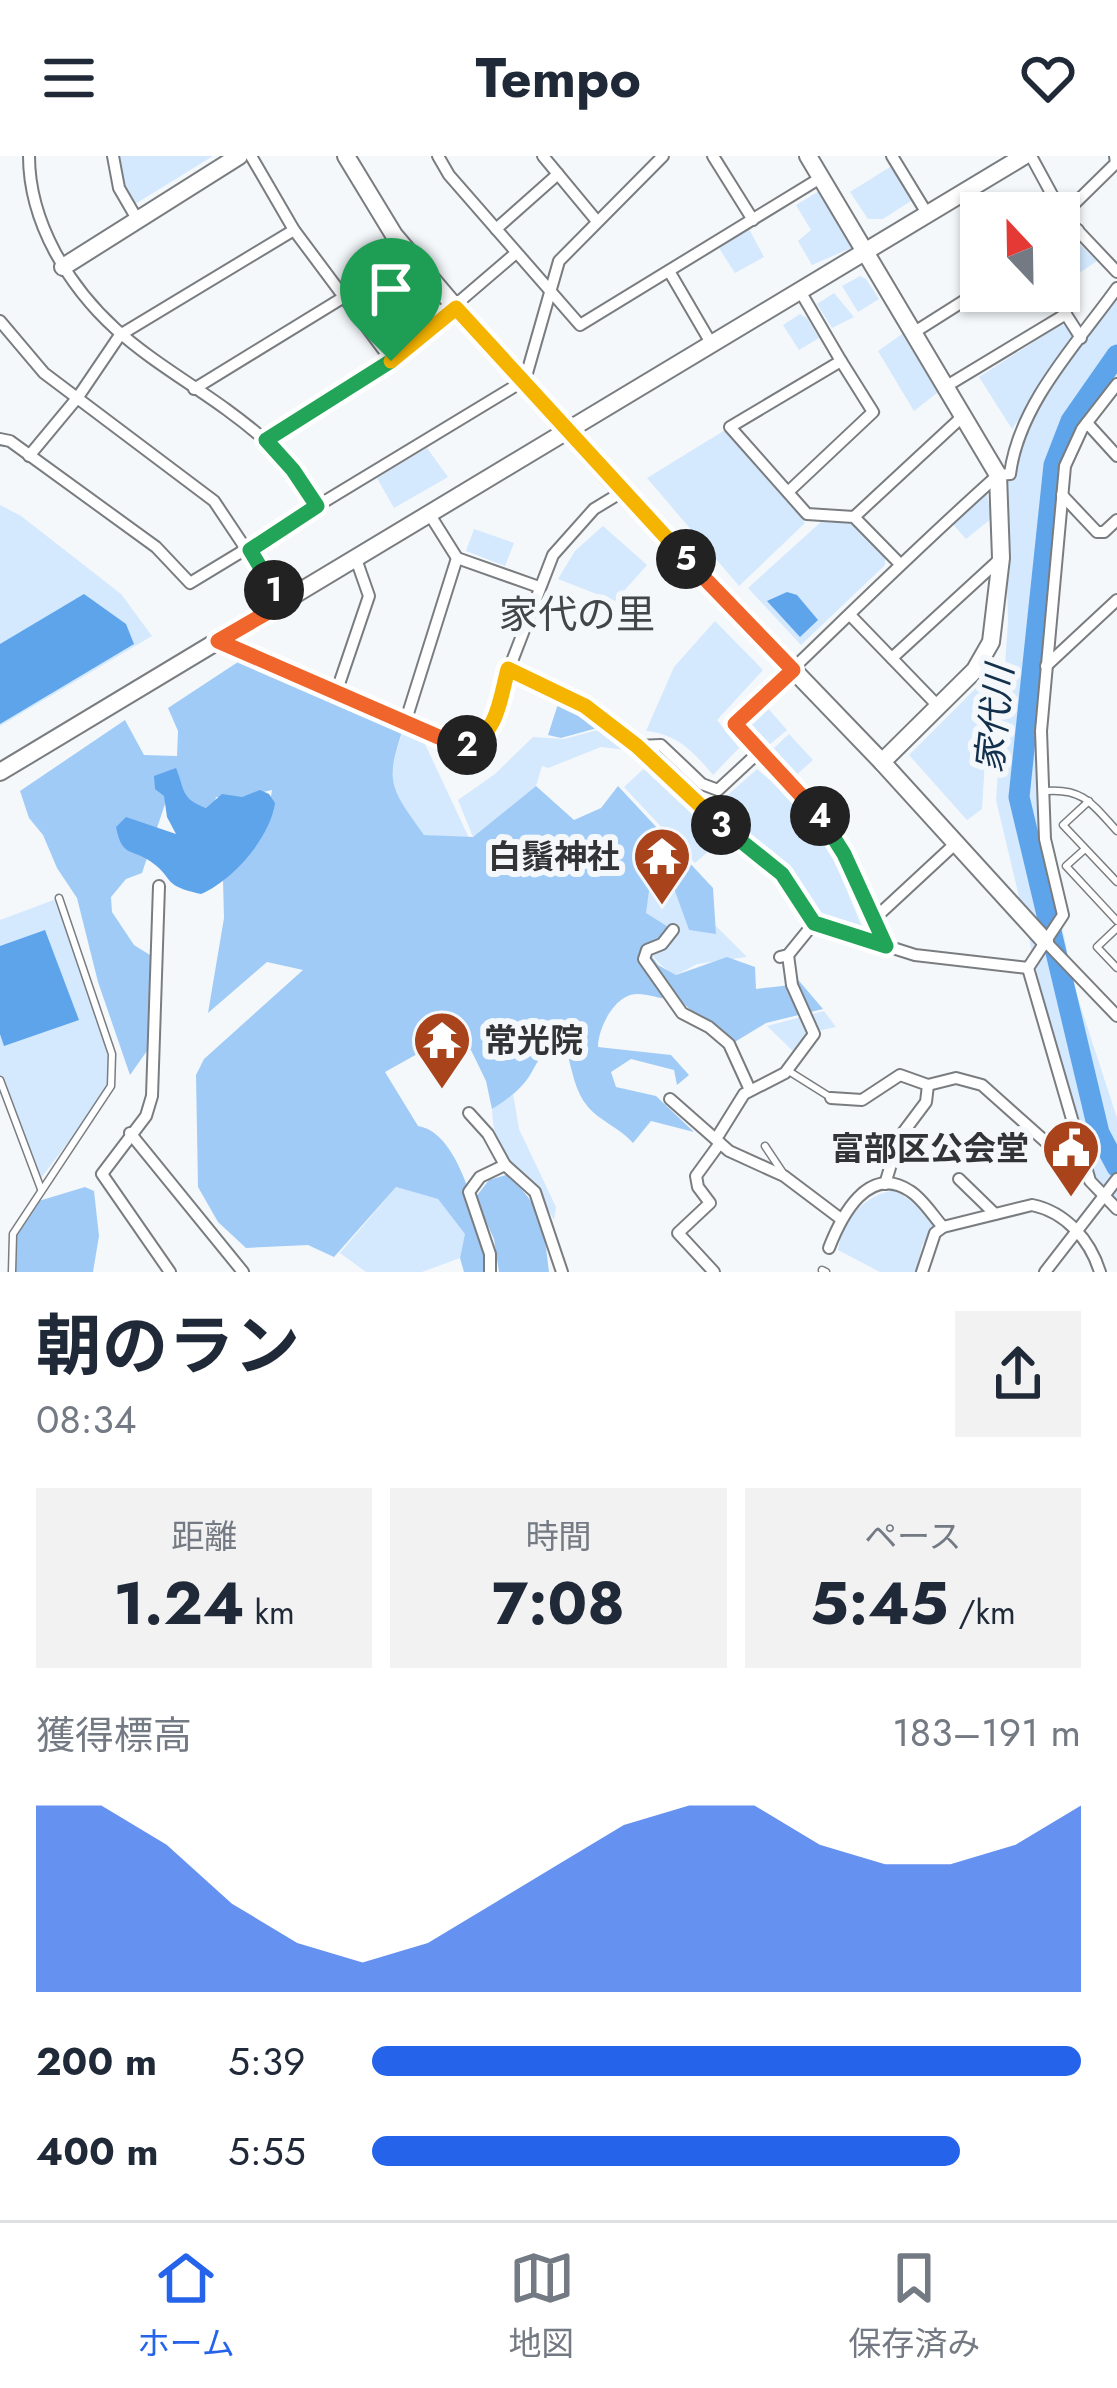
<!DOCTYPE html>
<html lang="ja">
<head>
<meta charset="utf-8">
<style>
	:root { --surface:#fff; --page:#f2f2f3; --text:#1f2937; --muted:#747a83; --line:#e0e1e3; --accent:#2563eb }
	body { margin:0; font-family:Jost,"Noto Sans JP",sans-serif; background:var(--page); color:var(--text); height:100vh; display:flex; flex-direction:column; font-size:45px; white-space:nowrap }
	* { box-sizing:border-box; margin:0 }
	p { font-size:39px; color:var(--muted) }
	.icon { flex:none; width:66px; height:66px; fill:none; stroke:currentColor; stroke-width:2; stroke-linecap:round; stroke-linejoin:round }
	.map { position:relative; height:1116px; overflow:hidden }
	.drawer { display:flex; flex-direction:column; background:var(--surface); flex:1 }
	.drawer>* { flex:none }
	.needle { width:78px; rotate:338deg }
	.controls { position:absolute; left:960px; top:36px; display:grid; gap:24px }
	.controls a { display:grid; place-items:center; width:120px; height:120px; border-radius:0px; background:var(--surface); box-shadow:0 3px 9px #0004; font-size:60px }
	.pin { position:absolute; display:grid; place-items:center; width:102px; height:102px; color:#fff; margin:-123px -51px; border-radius:50% 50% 50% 0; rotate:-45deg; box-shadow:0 0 12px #0007 }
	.pin .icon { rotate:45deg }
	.km { position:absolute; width:60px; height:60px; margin:-30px; border-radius:50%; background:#222; color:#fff; font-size:33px; line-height:60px; text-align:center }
	.round { display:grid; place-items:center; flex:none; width:126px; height:126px; border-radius:0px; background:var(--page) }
	.head { display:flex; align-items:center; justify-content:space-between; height:204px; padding:0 36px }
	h1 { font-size:66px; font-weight:700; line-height:90px }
	.stats { display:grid; grid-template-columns:repeat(3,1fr); gap:18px; height:204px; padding:12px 36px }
	.stats div { display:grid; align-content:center; border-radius:0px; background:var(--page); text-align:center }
	.stats b { font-size:60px; font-weight:700 }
	.stats small { font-size:33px; font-weight:400 }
	.stats p { font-size:33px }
	.chart { height:336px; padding:24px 36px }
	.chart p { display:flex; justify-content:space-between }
	.chart svg { width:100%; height:216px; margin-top:12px; fill:var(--accent); opacity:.7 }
	ul { padding:0 36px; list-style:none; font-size:39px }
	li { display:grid; grid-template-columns:192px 144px 1fr; align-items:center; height:90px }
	li i { height:30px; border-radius:15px; background:var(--accent) }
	header { display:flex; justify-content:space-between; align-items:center; height:156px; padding:0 36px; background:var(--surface); font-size:54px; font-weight:700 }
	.menu { display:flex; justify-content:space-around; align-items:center; height:168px; border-top:3px solid var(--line); background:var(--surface); font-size:33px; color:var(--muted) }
	.menu a { display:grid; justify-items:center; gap:6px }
	.menu .active { color:var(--accent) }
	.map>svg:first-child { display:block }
	.green { fill:#d4e8fe }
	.forest { fill:#a1cbf7 }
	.water { fill:#5da4eb }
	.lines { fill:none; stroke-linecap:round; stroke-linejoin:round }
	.river { stroke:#5da4eb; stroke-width:21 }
	.lane-casing { stroke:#7a7d80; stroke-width:9 }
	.street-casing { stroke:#7a7d80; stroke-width:14 }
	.secondary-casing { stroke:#7a7d80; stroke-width:20 }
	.lane { stroke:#fff; stroke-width:6 }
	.street { stroke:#fff; stroke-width:10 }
	.secondary { stroke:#fff; stroke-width:16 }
	.split-1-casing { stroke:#fff; stroke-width:24 }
	.split-2-casing { stroke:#fff; stroke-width:24 }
	.split-3-casing { stroke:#fff; stroke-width:24 }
	.split-4-casing { stroke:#fff; stroke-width:24 }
	.split-5-casing { stroke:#fff; stroke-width:24 }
	.split-6-casing { stroke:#fff; stroke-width:24 }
	.split-1 { stroke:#22a559; stroke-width:15 }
	.split-2 { stroke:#f0652b; stroke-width:15 }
	.split-3 { stroke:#f5b400; stroke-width:15 }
	.split-4 { stroke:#22a559; stroke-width:15 }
	.split-5 { stroke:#f0652b; stroke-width:15 }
	.split-6 { stroke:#f5b400; stroke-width:15 }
	.labels { text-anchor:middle; stroke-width:12; stroke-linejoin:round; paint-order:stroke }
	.poi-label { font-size:33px; font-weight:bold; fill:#323334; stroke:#f4f8fb; text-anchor:end }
	.water-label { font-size:36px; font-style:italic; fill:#13304c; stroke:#f4f8fb }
	.quarter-label { font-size:39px; fill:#434649; stroke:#f4f8fb }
</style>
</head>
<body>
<header><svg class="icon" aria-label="menu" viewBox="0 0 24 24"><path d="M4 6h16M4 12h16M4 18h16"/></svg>Tempo<svg class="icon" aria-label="heart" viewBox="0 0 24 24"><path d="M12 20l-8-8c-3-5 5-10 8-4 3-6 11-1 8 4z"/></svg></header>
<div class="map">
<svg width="1117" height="1116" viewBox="0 0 1117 1116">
	<rect width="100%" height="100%" fill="#f4f8fb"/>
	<g class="green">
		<path d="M114,0H213L132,50L119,34Z"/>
		<path d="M890,11L914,43L883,63H868L850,36Z"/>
		<path d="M819,35L858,89L812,109L798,85L811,74L796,49Z"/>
		<path d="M749,73L764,101L735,117L719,92Z"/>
		<path d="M1075,84L1097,105L1059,131V93Z"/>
		<path d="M395,99L416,124L369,163L347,136Z"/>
		<path d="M860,120L866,123L879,143L858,156L842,130Z"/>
		<path d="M1117,136V224L1065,310L1052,415L1041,669L1075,833L1117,962V1052L1088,1019L1077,985L996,644L1008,465L1004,326L1019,278L1074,192Z"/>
		<path d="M834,137L854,161L832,172L817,148Z"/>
		<path d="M800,158L807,162L819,182L799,194L783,169Z"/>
		<path d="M1062,168L1075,178L1074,183L1012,273L979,221Z"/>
		<path d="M902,178L938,236L914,255L878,195Z"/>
		<path d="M730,271L805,367L739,430L647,322Z"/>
		<path d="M427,292L448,321L394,352L377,322Z"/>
		<path d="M986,335L992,362L966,383L952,367Z"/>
		<path d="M0,349L21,360L121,438L152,480L0,570Z"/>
		<path d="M822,365L853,367L885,401V409L801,489L748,432Z"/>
		<path d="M603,370L647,409L615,445L558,423L575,395Z"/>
		<path d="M474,373L514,387L505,410L466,395Z"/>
		<path d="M715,465L763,514L717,564L739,592L713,619C694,596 677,578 646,575L674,511Z"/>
		<path d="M981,527L989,537L982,653L967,664L909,599Z"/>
		<path d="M766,550L787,574L768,590L748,571L749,565Z"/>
		<path d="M605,572L635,595L601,591L548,612L542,610L536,630L473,681L458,644L495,618L533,581L564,583Z"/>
		<path d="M403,575L424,586L469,682L424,679C390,639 385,625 403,575Z"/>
		<path d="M789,578L813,604L795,620L771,595Z"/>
		<path d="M649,608L726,680L695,707L624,631Z"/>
		<path d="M757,613L779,632L828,689L862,771L816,756L786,709L712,653Z"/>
		<path d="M672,724L689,774L716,777L715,769L747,801L697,808L676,819C636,797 644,768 650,728Z"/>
		<path d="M59,742L112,898L111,930L38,1026L0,921V764Z"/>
		<path d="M824,855L836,871L813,876L795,897L767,870Z"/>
		<path d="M513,937L519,973L556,1051L554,1064C529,1014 495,1020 492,953Z"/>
		<path d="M396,1031L438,1043L466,1078L460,1102L422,1116H366L340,1097Z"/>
		<path d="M895,1034L915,1048L934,1070L922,1090L916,1116H880L838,1094C842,1064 864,1039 895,1034Z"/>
	</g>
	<g class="forest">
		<path d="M241,504L368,557L405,567C385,626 388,629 424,679L473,681L536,630L574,664L601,652L618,630L713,732L716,778L689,774L671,724L650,728L646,757L673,774L647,794L658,809L676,819L727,801L755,811L756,833L791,829L794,819L823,853L766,867L733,887L728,879H719L677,842C661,845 652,838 637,838C615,838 598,872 598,891L671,899L689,919L677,929L674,914L631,903L611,916L616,931L656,940L694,976L651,965L633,987C620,972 600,965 588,951C575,936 572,914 567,896L554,889C539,899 538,906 530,919C522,933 505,945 492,953L486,925L471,894L433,915L419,897L385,916L418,970C462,977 478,1069 489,1105L487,1116H464L460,1102L465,1078L438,1043L396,1031L334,1101L308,1089L246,1092L218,1066L198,1031L196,919L204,903L303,814L267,806L208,857L224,762L223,724C257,696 265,679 272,634L242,641H216L214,649L206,652L188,646L176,615L142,717L126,723L111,741L112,756L134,789L150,799L156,820L154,885L130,919L98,826L77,742L57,712L43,679L29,662L20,635L125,564L144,599L177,600L178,575L168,552Z"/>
		<path d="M566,547L590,560L601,571L561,582L548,579L558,548Z"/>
		<path d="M506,1019C542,1048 544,1071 549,1116H499L494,1083L475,1042L489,1024Z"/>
		<path d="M85,1031L94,1035L99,1080L93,1116H9L13,1078L32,1047Z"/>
	</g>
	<g class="water">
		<path d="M787,436L797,439L818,464L800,481L767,445Z"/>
		<path d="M84,438L126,468L134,488L0,568V488Z"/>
		<path d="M176,612C185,634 181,643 206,652L222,638L242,641L260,634L269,638L275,647C270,682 233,724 201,738C160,729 176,723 150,705C130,692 122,701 116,671L126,661L176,678L167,661L164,640L155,633L154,620Z"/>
		<path d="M45,774L79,864L4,890L0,878V790Z"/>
	</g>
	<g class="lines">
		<path class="river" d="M1117,199L1071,265L1054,309L1019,641L1099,977L1117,1011"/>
		<defs>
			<g id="lane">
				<path d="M1046,635C1084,632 1093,649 1117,675"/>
				<path d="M1089,645L1063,669L1117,726"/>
				<path d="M1085,693L1066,710L1117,765"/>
				<path d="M1117,772L1097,791L1117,812"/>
				<path d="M787,914L830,941"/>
				<path d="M0,924L41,1033"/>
				<path d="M765,990L783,1017"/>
				<path d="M822,1114L826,1116"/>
				<path d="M12,1116L13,1078L111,930L112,898L59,742"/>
			</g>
			<g id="street">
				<path d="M29,0C29,35 39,66 55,96C109,195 188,216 266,285C287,304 302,327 317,350"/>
				<path d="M113,0L119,32L137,63"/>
				<path d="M251,0L294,74L391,204"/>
				<path d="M438,0L449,19L580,169L822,21"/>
				<path d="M543,0L596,64"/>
				<path d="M713,0L753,64"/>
				<path d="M892,0L928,59"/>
				<path d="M1031,0L1063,59L1117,116"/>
				<path d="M1063,59L1116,7L1115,0"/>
				<path d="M496,73L558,18"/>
				<path d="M1059,86L1078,74"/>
				<path d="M669,115L711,187"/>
				<path d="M800,135L841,205L730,271L807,358L854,361L899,407"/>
				<path d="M1051,135L1081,182"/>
				<path d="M0,165L44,217L214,345L282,447"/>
				<path d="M913,177L981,134"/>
				<path d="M1117,228L1082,273L1065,310L1041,575L1045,683L1063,759L1028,812L1090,1025L1117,1053"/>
				<path d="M945,231L1066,158"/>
				<path d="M194,233L344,141"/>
				<path d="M1087,267L1117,300"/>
				<path d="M0,283L10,285L156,391L190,427L525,224L559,105L663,0"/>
				<path d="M266,285L391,204L516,97"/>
				<path d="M29,300L78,241L120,179L294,74"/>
				<path d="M788,336L873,256L841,205"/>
				<path d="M1062,339L1097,376H1104L1117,364"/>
				<path d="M430,359L457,402L539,431"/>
				<path d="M854,361L963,260"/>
				<path d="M851,460L938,550"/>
				<path d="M218,485L457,589H469L491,573L509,513L553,399L594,353L622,336"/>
				<path d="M892,502L1000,403"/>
				<path d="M1046,510L1117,444"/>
				<path d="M509,513L585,550L637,590L661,589L702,628L718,634L760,595"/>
				<path d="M336,537L369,440L356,403"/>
				<path d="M405,567L457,402"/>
				<path d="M637,590L730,678L781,718L814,767"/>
				<path d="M159,730L152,940L146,960L102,1018L170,1116"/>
				<path d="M874,763L956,687"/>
				<path d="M673,774L662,788L647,794L644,803L682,857L709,871L729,888L750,934"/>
				<path d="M1045,785L1117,860"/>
				<path d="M886,791L829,669L735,568C823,485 908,399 998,319L1010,318C1019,248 1076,189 1117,132"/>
				<path d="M780,801L788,799L814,767L915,799L1028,812"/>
				<path d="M928,929L956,922L982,929L1047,987L1077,985"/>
				<path d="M831,942L862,944L900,919L928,929L926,946L899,982L885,1028"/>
				<path d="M670,943L729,995L784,1020L841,1063"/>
				<path d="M469,957L488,978L505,1009"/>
				<path d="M130,977L243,1116"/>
				<path d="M716,983L744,938L785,917L814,878L792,829L788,799"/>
				<path d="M959,1023L995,1058"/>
				<path d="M829,1092C841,1061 868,1007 910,1035C923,1043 933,1060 943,1071"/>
				<path d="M490,1116V1098L469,1036L480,1021L505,1009L535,1036L562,1116"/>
				<path d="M714,1116L678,1077L710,1047L698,1031L696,1020L720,987"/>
				<path d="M922,1116L935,1077L943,1071L1032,1049C1066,1056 1090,1084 1100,1116"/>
				<path d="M1045,1116L1117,1023"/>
			</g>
			<g id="secondary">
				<path d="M346,0L394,79L456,152L622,336L882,606L1045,785"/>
				<path d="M808,0L998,319L1001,402L991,486L975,514L882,606"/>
				<path d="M63,111L239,0"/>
				<path d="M0,616L1024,0"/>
			</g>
		</defs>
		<use href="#lane" class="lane-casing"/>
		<use href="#street" class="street-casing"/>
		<use href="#secondary" class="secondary-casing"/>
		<use href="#lane" class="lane"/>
		<use href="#street" class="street"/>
		<use href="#secondary" class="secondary"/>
	</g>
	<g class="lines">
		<defs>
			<path id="split-1" d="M274,434L250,394L317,350L293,314L266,284L391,205"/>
			<path id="split-2" d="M274,434L282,448L218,485L457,589H467"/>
			<path id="split-3" d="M467,589C498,578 500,542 508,513L585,550L637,590L721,669"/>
			<path id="split-4" d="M721,669L782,718L814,767L886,790L844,698L820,660"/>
			<path id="split-5" d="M686,403L793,514L735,568L820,660"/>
			<path id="split-6" d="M391,205L456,152L686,403"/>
		</defs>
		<use href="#split-1" class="split-1-casing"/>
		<use href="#split-2" class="split-2-casing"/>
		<use href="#split-3" class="split-3-casing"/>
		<use href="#split-4" class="split-4-casing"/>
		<use href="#split-5" class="split-5-casing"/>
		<use href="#split-6" class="split-6-casing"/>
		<use href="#split-1" class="split-1"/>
		<use href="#split-2" class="split-2"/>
		<use href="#split-3" class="split-3"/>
		<use href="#split-4" class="split-4"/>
		<use href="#split-5" class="split-5"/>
		<use href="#split-6" class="split-6"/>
	</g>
	<defs>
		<symbol id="temple-pin" viewBox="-11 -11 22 30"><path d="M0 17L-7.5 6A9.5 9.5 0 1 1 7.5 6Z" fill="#a9431b" stroke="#f4f8fb"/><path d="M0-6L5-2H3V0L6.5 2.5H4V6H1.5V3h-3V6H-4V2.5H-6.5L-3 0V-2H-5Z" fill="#fff"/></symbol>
		<symbol id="civic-pin" viewBox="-11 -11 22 30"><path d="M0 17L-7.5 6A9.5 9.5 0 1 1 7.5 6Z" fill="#a9431b" stroke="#f4f8fb"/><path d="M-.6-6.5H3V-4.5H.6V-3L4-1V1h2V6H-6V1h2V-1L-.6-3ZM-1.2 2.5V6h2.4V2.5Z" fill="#fff"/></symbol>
	</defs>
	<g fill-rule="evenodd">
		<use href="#temple-pin" x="629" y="667" width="66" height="90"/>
		<use href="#temple-pin" x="409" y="851" width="66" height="90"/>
		<use href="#civic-pin" x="1038" y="959" width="66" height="90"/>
	</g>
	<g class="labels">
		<g class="poi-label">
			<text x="620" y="712">白鬚神社</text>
			<text x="484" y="896" text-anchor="start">常光院</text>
			<text x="1029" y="1004">富部区公会堂</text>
		</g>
		<g class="water-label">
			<text transform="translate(994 563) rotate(-84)" y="13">家代川</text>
		</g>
		<g class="quarter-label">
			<text x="577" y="472">家代の里</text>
		</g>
	</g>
</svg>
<div class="controls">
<a><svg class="needle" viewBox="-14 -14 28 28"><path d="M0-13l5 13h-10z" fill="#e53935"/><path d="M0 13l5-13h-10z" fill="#747a83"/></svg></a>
</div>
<div class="pin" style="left:391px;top:205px;background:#1e9e55"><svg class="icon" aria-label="arrive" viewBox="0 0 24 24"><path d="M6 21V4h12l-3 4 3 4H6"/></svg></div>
<b class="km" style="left:274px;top:434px">1</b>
<b class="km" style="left:467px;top:589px">2</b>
<b class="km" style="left:721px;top:669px">3</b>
<b class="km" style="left:820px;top:660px">4</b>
<b class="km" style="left:686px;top:403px">5</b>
</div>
<section class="drawer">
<div class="head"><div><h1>朝のラン</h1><p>08:34</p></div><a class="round"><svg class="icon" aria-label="share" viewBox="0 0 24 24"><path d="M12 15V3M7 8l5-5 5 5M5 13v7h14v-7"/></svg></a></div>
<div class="stats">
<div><p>距離</p><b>1.24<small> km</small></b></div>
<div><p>時間</p><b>7:08</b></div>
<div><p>ペース</p><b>5:45<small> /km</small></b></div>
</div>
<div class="chart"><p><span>獲得標高</span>183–191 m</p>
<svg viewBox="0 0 160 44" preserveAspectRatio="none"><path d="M0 44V6L10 6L20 14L30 26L40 34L50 38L60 34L70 26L80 18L90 10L100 6L110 6L120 14L130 18L140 18L150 14L160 6V44z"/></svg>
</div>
<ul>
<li><b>200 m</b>5:39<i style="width:100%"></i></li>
<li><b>400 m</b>5:55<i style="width:83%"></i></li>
</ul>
</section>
<nav class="menu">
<a class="active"><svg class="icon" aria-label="home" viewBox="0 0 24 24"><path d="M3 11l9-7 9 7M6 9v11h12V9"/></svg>ホーム</a>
<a><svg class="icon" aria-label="map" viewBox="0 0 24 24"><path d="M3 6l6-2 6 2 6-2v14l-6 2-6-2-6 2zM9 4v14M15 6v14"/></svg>地図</a>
<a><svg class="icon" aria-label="saved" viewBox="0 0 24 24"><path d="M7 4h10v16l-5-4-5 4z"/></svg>保存済み</a>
</nav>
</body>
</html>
